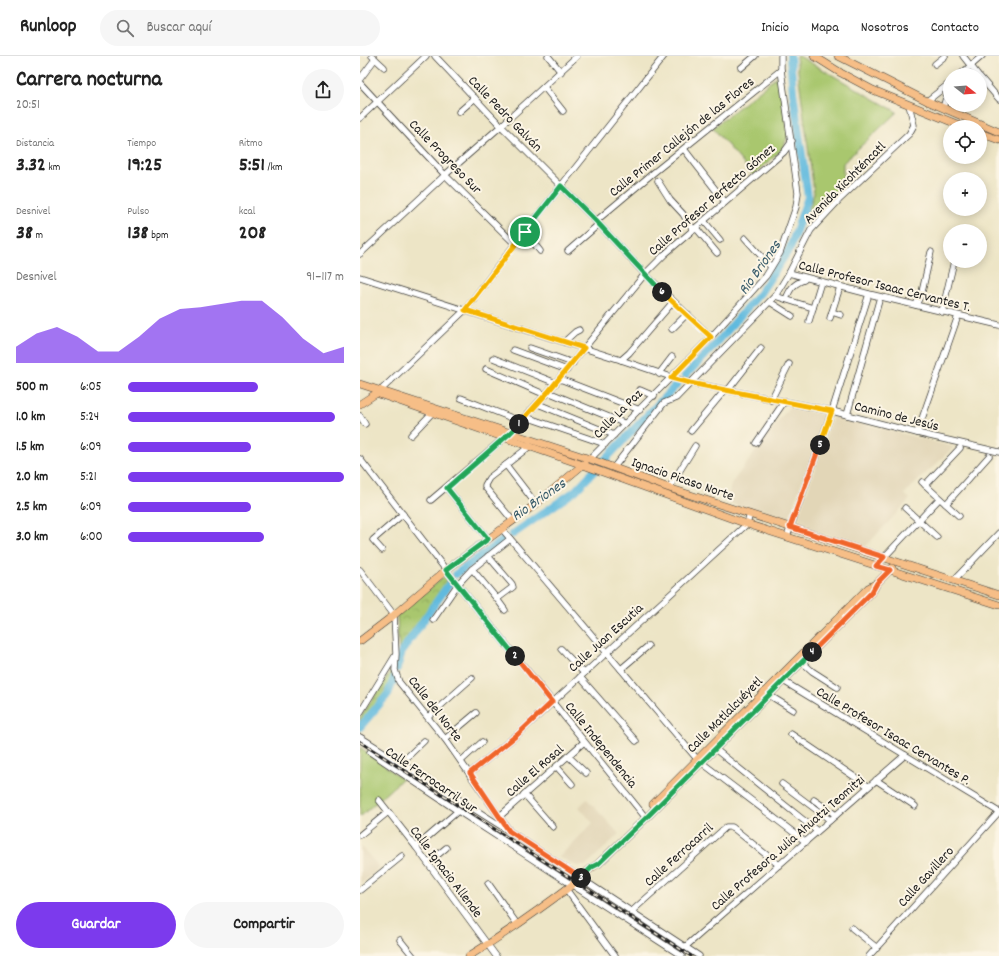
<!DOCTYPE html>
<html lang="es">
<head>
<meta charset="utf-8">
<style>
	:root { --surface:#fff; --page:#f6f6f6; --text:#222; --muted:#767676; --line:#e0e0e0; --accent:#7c3aed }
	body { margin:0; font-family:Dekko,sans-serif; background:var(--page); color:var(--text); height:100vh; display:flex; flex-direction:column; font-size:15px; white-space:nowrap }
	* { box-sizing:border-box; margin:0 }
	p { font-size:13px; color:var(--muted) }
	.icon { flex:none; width:22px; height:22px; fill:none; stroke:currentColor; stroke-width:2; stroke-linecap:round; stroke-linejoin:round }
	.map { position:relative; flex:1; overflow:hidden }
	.side { display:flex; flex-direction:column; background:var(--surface); width:360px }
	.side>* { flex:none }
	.needle { width:26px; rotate:107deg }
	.fabs { position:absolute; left:583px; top:12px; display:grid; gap:8px }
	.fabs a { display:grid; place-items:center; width:44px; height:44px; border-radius:50%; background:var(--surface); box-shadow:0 2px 10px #0003; font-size:20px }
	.pin { position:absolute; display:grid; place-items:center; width:34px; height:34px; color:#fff; margin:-17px; border:2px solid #fff; border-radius:50%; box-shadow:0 1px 4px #0007 }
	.km { position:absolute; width:20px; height:20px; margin:-10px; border-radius:50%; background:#222; color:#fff; font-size:11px; line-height:20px; text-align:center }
	.round { display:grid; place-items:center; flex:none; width:42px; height:42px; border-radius:21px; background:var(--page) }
	.headline { display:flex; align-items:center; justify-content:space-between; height:68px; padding:0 16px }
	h1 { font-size:22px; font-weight:700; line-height:30px }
	.figures { display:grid; grid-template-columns:repeat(3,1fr); gap:6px; height:68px; padding:4px 16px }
	.figures div { display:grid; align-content:center }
	.figures b { font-size:20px; font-weight:700 }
	.figures small { font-size:11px; font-weight:400 }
	.figures p { font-size:11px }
	.chart { height:112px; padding:8px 16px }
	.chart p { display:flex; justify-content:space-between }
	.chart svg { width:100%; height:72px; margin-top:4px; fill:var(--accent); opacity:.7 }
	.primary-button { display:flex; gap:8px; margin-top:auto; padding:8px 16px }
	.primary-button a { flex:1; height:46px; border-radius:24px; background:var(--accent); color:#fff; font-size:16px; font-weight:700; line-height:46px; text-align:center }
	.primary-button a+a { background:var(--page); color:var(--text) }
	ul { padding:0 16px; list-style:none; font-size:13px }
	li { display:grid; grid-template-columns:64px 48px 1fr; align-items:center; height:30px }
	li i { height:10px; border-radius:5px; background:var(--accent) }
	header { display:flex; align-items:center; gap:24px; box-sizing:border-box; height:56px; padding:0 20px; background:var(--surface); border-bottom:1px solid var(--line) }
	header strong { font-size:19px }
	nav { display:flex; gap:22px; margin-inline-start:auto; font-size:14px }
	.search { width:280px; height:36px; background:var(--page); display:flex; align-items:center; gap:10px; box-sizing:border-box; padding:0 14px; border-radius:22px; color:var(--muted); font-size:15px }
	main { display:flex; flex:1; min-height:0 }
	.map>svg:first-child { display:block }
	.built { fill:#e2d6b7 }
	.park { fill:url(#park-crowns); stroke:#627245 }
	.pitch { fill:#a9c76e; stroke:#627245 }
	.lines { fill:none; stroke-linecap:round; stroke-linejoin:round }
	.river { stroke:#61bade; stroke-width:8 }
	.minor-casing { stroke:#3b3a36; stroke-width:7 }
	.major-casing { stroke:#3b3a36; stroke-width:8 }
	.minor { stroke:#fff; stroke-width:5.5 }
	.major { stroke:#f6be87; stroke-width:7 }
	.rail-casing { stroke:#1c1c1c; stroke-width:3 }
	.rail { stroke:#fcf5e5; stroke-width:1.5; stroke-dasharray:4.5; stroke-linecap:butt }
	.split-1-casing { stroke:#fff; stroke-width:8 }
	.split-2-casing { stroke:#fff; stroke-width:8 }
	.split-3-casing { stroke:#fff; stroke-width:8 }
	.split-4-casing { stroke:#fff; stroke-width:8 }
	.split-5-casing { stroke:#fff; stroke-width:8 }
	.split-6-casing { stroke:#fff; stroke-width:8 }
	.split-7-casing { stroke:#fff; stroke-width:8 }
	.split-1 { stroke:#f5b400; stroke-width:5 }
	.split-2 { stroke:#22a559; stroke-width:5 }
	.split-3 { stroke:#f0652b; stroke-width:5 }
	.split-4 { stroke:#22a559; stroke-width:5 }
	.split-5 { stroke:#f0652b; stroke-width:5 }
	.split-6 { stroke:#f5b400; stroke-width:5 }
	.split-7 { stroke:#22a559; stroke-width:5 }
	.labels { text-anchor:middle; stroke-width:4; stroke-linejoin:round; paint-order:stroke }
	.street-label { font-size:14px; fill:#1c1c1c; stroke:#fcf5e5 }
	.water-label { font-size:15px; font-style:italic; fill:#385b6a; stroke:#fcf5e5 }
</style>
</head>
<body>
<header>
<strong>Runloop</strong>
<div class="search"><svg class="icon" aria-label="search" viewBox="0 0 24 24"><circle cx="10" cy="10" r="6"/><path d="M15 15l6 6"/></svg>Buscar aquí</div>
<nav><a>Inicio</a><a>Mapa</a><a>Nosotros</a><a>Contacto</a></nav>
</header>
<main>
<section class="side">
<div class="headline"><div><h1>Carrera nocturna</h1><p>20:51</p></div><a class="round"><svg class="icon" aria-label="share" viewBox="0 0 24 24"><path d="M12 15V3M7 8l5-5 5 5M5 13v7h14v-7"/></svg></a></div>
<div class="figures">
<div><p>Distancia</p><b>3.32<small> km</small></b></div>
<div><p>Tiempo</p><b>19:25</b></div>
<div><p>Ritmo</p><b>5:51<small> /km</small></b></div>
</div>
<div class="figures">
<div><p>Desnivel</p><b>38<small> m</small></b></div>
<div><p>Pulso</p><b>138<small> bpm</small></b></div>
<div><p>kcal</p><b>208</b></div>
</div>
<div class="chart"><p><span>Desnivel</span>91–117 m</p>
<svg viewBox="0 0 160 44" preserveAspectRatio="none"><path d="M0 44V34L10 26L20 22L30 28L40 37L50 37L60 28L70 17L80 11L90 10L100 8L110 6L120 6L130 16L140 29L150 38L160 34V44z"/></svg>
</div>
<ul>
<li><b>500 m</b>6:05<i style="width:60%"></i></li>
<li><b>1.0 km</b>5:24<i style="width:96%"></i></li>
<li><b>1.5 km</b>6:09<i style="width:57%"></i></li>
<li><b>2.0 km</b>5:21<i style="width:100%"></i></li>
<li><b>2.5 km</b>6:09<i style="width:57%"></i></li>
<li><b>3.0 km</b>6:00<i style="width:63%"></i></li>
</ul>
<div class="primary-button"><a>Guardar</a><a>Compartir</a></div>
</section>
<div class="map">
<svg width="639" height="900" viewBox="0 0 639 900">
	<defs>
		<pattern id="park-crowns" width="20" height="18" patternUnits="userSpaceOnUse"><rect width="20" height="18" fill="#a9c76e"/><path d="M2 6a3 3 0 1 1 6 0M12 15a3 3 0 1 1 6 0" fill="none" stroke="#91aa5f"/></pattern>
	</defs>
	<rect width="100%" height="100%" fill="#fcf5e5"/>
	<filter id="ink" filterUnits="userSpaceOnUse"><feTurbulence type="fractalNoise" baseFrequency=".025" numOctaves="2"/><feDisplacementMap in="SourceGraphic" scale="8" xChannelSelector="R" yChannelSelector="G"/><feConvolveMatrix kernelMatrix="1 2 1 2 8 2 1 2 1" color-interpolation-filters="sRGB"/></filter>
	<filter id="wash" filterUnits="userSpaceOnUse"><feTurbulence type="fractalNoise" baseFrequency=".012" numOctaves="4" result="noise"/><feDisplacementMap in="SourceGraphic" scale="16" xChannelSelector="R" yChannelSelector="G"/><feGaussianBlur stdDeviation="0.9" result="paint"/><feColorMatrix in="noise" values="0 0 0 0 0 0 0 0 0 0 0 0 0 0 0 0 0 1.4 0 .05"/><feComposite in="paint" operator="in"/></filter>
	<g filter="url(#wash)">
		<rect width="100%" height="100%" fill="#ede5c6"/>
		<g class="built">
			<path d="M429,351L466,359L428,464L367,447L371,428Z"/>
			<path d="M473,360L594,391L544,438L550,443L505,491L436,469Z"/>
			<path d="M227,743L259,778L225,810H217L199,801L233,767L219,751Z"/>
			<path d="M0,790L20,811L0,829Z"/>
		</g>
		<g class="park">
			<path d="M84,521L90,526L39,599L37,560Z"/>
			<path d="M32,613C33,635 13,652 0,668V662Z"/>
		</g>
		<g class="pitch">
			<path d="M436,0H439L537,56L483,107V130L444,169L454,137Z"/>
			<path d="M420,18L428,80L422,94L393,119L353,72Z"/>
			<path d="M0,691L42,723L0,761Z"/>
		</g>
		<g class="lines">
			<g class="river">
				<path d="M325,320L355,289L400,237L430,192L448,141L433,36L430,0"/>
				<path d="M153,478L215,435L318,327"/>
				<path d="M96,518L145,483"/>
				<path d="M37,612L42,595L91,525"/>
				<path d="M0,671L28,638L34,622"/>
			</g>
		</g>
	</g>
	<g filter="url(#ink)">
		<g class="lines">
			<defs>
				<g id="minor">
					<path d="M12,0L24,11"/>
					<path d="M75,0L141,70L236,165L285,218L351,281"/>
					<path d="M188,0L201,16"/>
					<path d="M603,0L618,19"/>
					<path d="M575,8L585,0"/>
					<path d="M381,12L395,0"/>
					<path d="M600,19L622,0"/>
					<path d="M620,21L639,43"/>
					<path d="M0,23L15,3"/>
					<path d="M0,27L85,119L155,188"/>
					<path d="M184,31L203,55"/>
					<path d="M567,45L590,27"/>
					<path d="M583,52L590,28"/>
					<path d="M99,56L115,42"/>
					<path d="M0,62L66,0"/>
					<path d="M324,93L365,146"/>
					<path d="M298,125L310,144L323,158L327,165L334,174"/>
					<path d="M236,165L292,118L421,14"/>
					<path d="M344,165L360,184"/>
					<path d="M336,172L357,197"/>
					<path d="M165,176L180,195"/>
					<path d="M385,182L411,211"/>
					<path d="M208,195L239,168"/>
					<path d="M0,198L85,119L141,70L217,0"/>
					<path d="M429,217L509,238L639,269"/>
					<path d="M0,221L261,304L326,326L472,355L557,377L639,396"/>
					<path d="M415,240L453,252"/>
					<path d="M426,243C430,233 433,228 444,224L445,222"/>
					<path d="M410,246L432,260"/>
					<path d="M556,249L562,236L571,196"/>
					<path d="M472,256L481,259"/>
					<path d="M582,256L594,205"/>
					<path d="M470,262L480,231"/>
					<path d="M449,265L461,226"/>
					<path d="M312,273L327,258"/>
					<path d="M204,286L215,276L219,274"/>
					<path d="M170,292L213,307"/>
					<path d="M153,294L207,314"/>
					<path d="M133,302L196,327"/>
					<path d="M261,304L269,297L313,246"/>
					<path d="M126,313L186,339"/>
					<path d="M299,318L312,301"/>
					<path d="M200,323L280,354"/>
					<path d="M21,334L105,254L155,188L304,0"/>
					<path d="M280,334L294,340"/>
					<path d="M368,334L401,292"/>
					<path d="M188,336L266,368"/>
					<path d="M101,342L162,366"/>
					<path d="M411,344L429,308"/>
					<path d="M178,348L254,379"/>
					<path d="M487,359L520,241"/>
					<path d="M0,360L5,368"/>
					<path d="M166,361L245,388"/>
					<path d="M331,375L365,334"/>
					<path d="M557,377L598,260"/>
					<path d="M51,379L72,357"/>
					<path d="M396,387L424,346"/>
					<path d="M0,403L86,514L286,762"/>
					<path d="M230,403L351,281L406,220L420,197L436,151L438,137L421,14V0"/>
					<path d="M146,409L176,448"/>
					<path d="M254,411L304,347L316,342L415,240L429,217L451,174L479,144L549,78L554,69L549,49"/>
					<path d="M562,426L599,460"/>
					<path d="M565,429L600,392"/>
					<path d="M87,432L128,483"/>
					<path d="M309,432L335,390"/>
					<path d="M71,444L150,377L188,336L285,218L305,198L424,96L432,85"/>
					<path d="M586,448L629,400"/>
					<path d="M545,452L577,481"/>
					<path d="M153,465L125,431V429L129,422L170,390"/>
					<path d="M142,473L337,703L446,786"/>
					<path d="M427,481L472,355L509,238"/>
					<path d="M22,494L13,484L43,458"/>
					<path d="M128,500L152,528L153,531L137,543"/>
					<path d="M516,510L579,443"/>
					<path d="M112,513L137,543L145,554"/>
					<path d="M0,514L34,559L36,598L35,614L39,626L85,683L148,773"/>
					<path d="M594,524L639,477"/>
					<path d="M73,564L98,528L112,513L150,483"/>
					<path d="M201,593L224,617"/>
					<path d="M442,606L452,615L477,631"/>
					<path d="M261,613L288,590"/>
					<path d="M220,621L276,685"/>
					<path d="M420,623L639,756L509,900"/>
					<path d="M409,639L433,654"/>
					<path d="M0,657L35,600"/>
					<path d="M68,661L112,622"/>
					<path d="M431,678L508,730"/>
					<path d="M0,681L149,775L339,900"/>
					<path d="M85,683L116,657"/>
					<path d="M355,693L457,775"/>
					<path d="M10,696L98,755L322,900"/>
					<path d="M208,700L226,717"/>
					<path d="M101,705L122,686"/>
					<path d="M41,707L64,685"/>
					<path d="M197,711L212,728"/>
					<path d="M110,717L157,679L387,468L390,458"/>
					<path d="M516,724L555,750"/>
					<path d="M422,728L470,764"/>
					<path d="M164,738L193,771"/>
					<path d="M19,744L56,791L136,900"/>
					<path d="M454,744L476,759"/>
					<path d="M140,760L224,686"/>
					<path d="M0,779L28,756"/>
					<path d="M56,791L98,755"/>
					<path d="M68,807L86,792"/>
					<path d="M128,827L157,868"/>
					<path d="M206,833L255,900"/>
					<path d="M0,834L42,800"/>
					<path d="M271,856L366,771H372L419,809"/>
					<path d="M492,872L517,892"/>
					<path d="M40,884L53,900"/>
					<path d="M325,891L545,699"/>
				</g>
				<g id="major">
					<path d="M454,0L481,17L513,34L604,71"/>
					<path d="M478,0L567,45L639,76"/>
					<path d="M620,77L639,84"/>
					<path d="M0,328L230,403L309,432L639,539"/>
					<path d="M16,337L223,409L387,468L639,549"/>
					<path d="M0,348L20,335"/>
					<path d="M0,585L34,559L86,514L176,448L225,407"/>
					<path d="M293,748L508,532L517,527L532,512"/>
					<path d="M109,900C145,878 179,854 212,829C221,822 228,813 238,808L286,762L512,536L517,527"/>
				</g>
			</defs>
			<use href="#minor" class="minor-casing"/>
			<use href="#major" class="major-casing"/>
			<use href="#minor" class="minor"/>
			<use href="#major" class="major"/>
			<defs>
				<path id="rail" d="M0,686L331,900"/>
			</defs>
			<use href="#rail" class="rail-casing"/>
			<use href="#rail" class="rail"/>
		</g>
	</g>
	<g class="lines" filter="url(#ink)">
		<defs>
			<path id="split-1" d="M159,368L188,336L224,292L105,254L165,176"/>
			<path id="split-2" d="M155,600L86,514L128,483L87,432L150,377L159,368"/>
			<path id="split-3" d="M155,600L192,646L157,679L110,717L149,775L221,822"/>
			<path id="split-4" d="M221,822L232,811L238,808L286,762L452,596"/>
			<path id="split-5" d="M452,596L512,536L517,527L530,514L516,510L524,501L430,471L460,389"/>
			<path id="split-6" d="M302,236L351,281L311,322L330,327L472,355L460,389"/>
			<path id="split-7" d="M165,176L201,130L236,165L302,236"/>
		</defs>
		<use href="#split-1" class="split-1-casing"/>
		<use href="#split-2" class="split-2-casing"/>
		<use href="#split-3" class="split-3-casing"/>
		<use href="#split-4" class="split-4-casing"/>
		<use href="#split-5" class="split-5-casing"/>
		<use href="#split-6" class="split-6-casing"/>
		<use href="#split-7" class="split-7-casing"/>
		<use href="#split-1" class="split-1"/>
		<use href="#split-2" class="split-2"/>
		<use href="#split-3" class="split-3"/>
		<use href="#split-4" class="split-4"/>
		<use href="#split-5" class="split-5"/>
		<use href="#split-6" class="split-6"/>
		<use href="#split-7" class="split-7"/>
	</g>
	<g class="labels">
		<g class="street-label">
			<text transform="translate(146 57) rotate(46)" y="5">Calle Pedro Galván</text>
			<text transform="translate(321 80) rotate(-39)" y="5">Calle Primer Callejón de las Flores</text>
			<text transform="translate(86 100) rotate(46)" y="5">Calle Progreso Sur</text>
			<text transform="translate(484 126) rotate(-45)" y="5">Avenida Xicohténcatl</text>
			<text transform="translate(351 143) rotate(-41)" y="5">Calle Profesor Perfecto Gómez</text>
			<text transform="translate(525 229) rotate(14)" y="5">Calle Profesor Isaac Cervantes T.</text>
			<text transform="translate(257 357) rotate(-45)" y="5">Calle La Paz</text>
			<text transform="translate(537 359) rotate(14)" y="5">Camino de Jesús</text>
			<text transform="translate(323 422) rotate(19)" y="5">Ignacio Picaso Norte</text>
			<text transform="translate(245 581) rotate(-42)" y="5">Calle Juan Escutia</text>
			<text transform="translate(76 652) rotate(52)" y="5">Calle del Norte</text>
			<text transform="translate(364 658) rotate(-45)" y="5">Calle Matlalcuéyetl</text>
			<text transform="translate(534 679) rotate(31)" y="5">Calle Profesor Isaac Cervantes P.</text>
			<text transform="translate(242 688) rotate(51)" y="5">Calle Independencia</text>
			<text transform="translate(174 714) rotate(-41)" y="5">Calle El Rosal</text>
			<text transform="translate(72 723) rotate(34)" y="5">Calle Ferrocarril Sur</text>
			<text transform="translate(427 786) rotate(-41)" y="5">Calle Profesora Julia Ahuatzi Teomitzi</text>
			<text transform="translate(318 798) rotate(-42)" y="5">Calle Ferrocarril</text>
			<text transform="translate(87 815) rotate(53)" y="5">Calle Ignacio Allende</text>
			<text transform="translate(565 820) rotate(-48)" y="5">Calle Gavillero</text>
		</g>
		<g class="water-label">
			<text transform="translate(399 211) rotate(-55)" y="5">Rio Briones</text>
			<text transform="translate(178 443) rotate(-35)" y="5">Rio Briones</text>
		</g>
	</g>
</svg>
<div class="fabs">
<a><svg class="needle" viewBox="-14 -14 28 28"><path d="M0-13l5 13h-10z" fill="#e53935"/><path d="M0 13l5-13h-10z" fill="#767676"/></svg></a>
<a><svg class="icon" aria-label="locate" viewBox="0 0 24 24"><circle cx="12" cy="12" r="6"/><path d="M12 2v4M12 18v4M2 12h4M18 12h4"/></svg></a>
<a>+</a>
<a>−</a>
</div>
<div class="pin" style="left:165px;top:176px;background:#1e9e55"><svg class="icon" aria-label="arrive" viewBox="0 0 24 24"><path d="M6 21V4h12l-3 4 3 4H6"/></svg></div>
<b class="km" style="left:159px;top:368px">1</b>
<b class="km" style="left:155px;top:600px">2</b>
<b class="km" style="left:221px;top:822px">3</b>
<b class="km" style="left:452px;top:596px">4</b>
<b class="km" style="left:460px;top:389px">5</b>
<b class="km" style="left:302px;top:236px">6</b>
</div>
</main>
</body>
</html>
